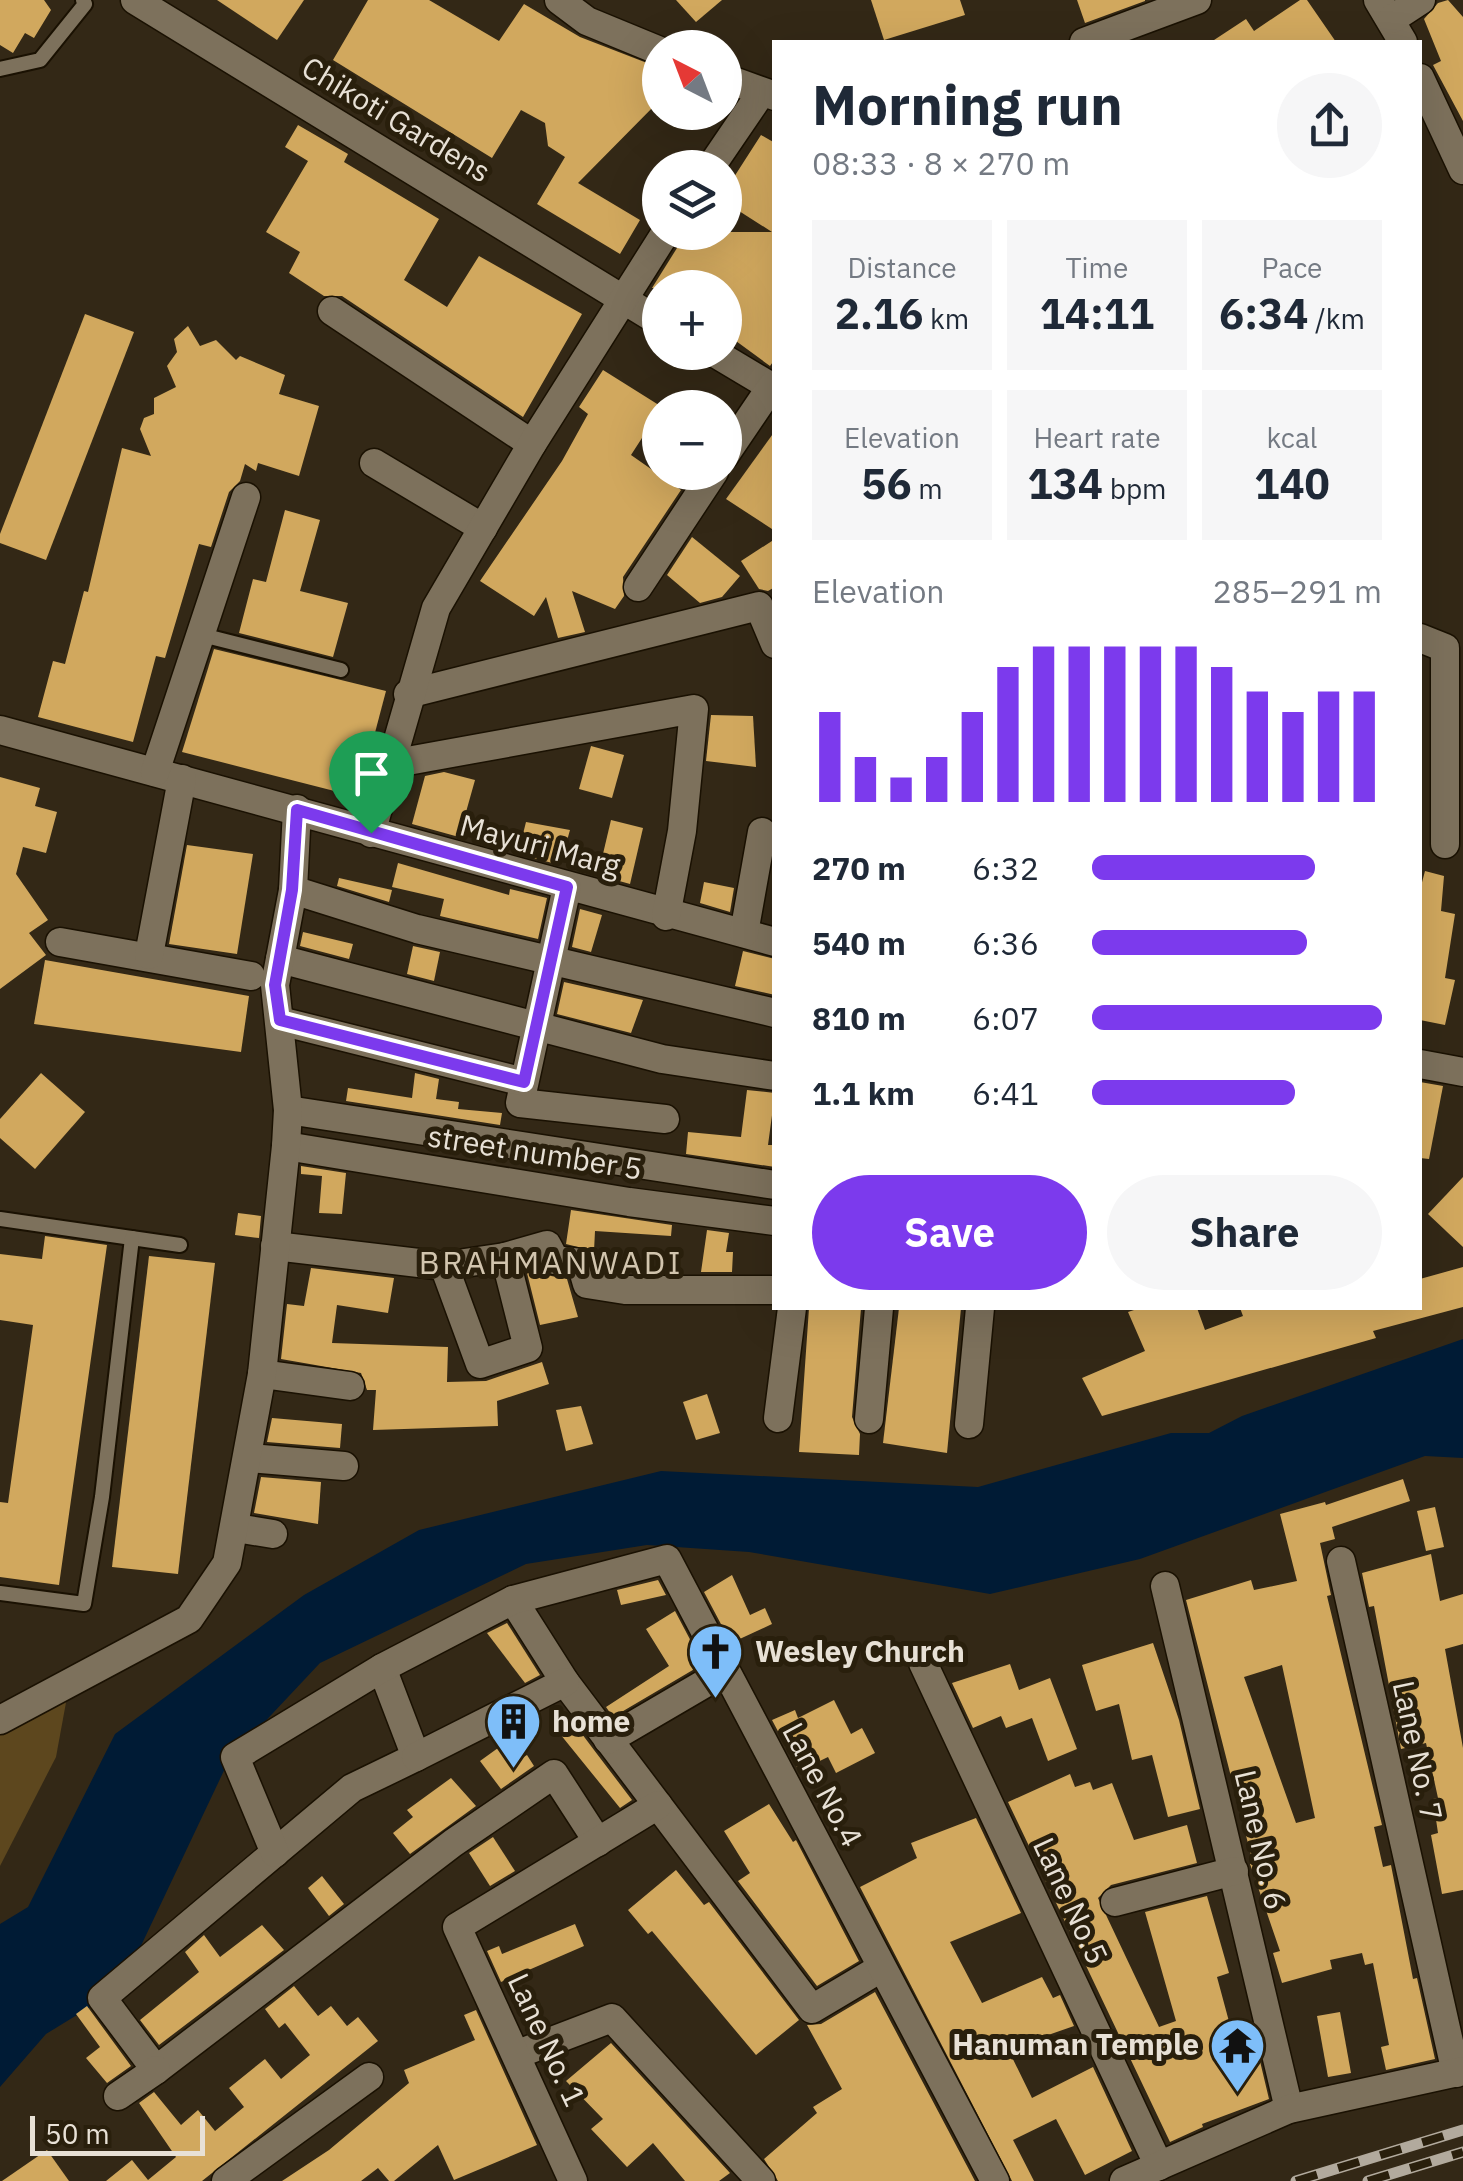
<!DOCTYPE html>
<html lang="en">
<head>
<meta charset="utf-8">
<style>
	:root { --surface:#fff; --page:#f6f6f7; --text:#1f2937; --muted:#747a83; --accent:#7c3aed }
	body { margin:0; font-family:"IBM Plex Sans",sans-serif; background:var(--page); color:var(--text); height:100vh; display:flex; flex-direction:column; font-size:38px; white-space:nowrap }
	* { box-sizing:border-box; margin:0 }
	p { font-size:32px; color:var(--muted) }
	.icon { flex:none; width:55px; height:55px; fill:none; stroke:currentColor; stroke-width:2; stroke-linecap:round; stroke-linejoin:round }
	.map { position:relative; flex:1; overflow:hidden }
	.sheet { position:absolute; left:772px; top:40px; width:650px; height:1270px; display:flex; flex-direction:column; background:var(--surface); border-radius:0px; box-shadow:0 10px 40px #0002 }
	.sheet>* { flex:none }
	.needle { width:65px; rotate:318deg }
	.tools { position:absolute; left:642px; top:30px; display:grid; gap:20px }
	.tools a { display:grid; place-items:center; width:100px; height:100px; border-radius:50%; background:var(--surface); box-shadow:0 10px 40px #0002; font-size:50px }
	.scale { position:absolute; left:30px; bottom:25px; width:175px; box-sizing:border-box; padding-left:10px; border:5px solid #e8e1d6; border-top:0; font-size:28px; line-height:35px; white-space:nowrap; color:#e8e1d6; -webkit-text-stroke:8px #291f0c; paint-order:stroke }
	.pin { position:absolute; display:grid; place-items:center; width:85px; height:85px; color:#fff; margin:-102px -42px; border-radius:50% 50% 50% 0; rotate:-45deg; box-shadow:0 0 10px #0007 }
	.pin .icon { rotate:45deg }
	.round { display:grid; place-items:center; flex:none; width:105px; height:105px; border-radius:52px; background:var(--page) }
	.overview { display:flex; align-items:center; justify-content:space-between; height:170px; padding:0 40px }
	h1 { font-size:55px; font-weight:700; line-height:75px }
	.figures { display:grid; grid-template-columns:repeat(3,1fr); gap:15px; height:170px; padding:10px 40px }
	.figures div { display:grid; align-content:center; border-radius:0px; background:var(--page); text-align:center }
	.figures b { font-size:42px; font-weight:700 }
	.figures small { font-size:28px; font-weight:400 }
	.figures p { font-size:28px }
	.chart { height:280px; padding:20px 40px }
	.chart p { display:flex; justify-content:space-between }
	.chart svg { width:100%; height:180px; margin-top:10px; stroke:var(--accent); stroke-width:6 }
	.action { display:flex; gap:20px; margin-top:auto; padding:20px 40px }
	.action a { flex:1; height:115px; border-radius:60px; background:var(--accent); color:#fff; font-size:40px; font-weight:700; line-height:115px; text-align:center }
	.action a+a { background:var(--page); color:var(--text) }
	ul { padding:0 40px; list-style:none; font-size:32px }
	li { display:grid; grid-template-columns:160px 120px 1fr; align-items:center; height:75px }
	li i { height:25px; border-radius:12px; background:var(--accent) }
	.map>svg:first-child { display:block }
	.green { fill:#5d471e }
	.water { fill:#001b35 }
	.building { fill:#d1a85e; fill-rule:evenodd }
	.lines { fill:none; stroke-linecap:round; stroke-linejoin:round }
	.service-casing { stroke:#1a1102; stroke-width:18 }
	.minor-casing { stroke:#1a1102; stroke-width:31 }
	.service { stroke:#7d715c; stroke-width:14 }
	.minor { stroke:#7d715c; stroke-width:28 }
	.rail-casing { stroke:#b2aa9d; stroke-width:11 }
	.rail { stroke:#291f0c; stroke-width:8; stroke-dasharray:22; stroke-linecap:butt }
	.route-casing { stroke:#fff; stroke-width:20 }
	.route { stroke:#7c3aed; stroke-width:12 }
	.labels { text-anchor:middle; stroke-width:10; stroke-linejoin:round; paint-order:stroke }
	.street-label { font-size:30px; fill:#e8e1d6; stroke:#291f0c }
	.poi-label { font-size:30px; font-weight:bold; fill:#e8e1d6; stroke:#291f0c; text-anchor:start }
	.neighbourhood-label { font-size:32px; letter-spacing:2.5px; fill:#d2c5ae; stroke:#291f0c }
</style>
</head>
<body>
<div class="map">
<svg width="1463" height="2181" viewBox="0 0 1463 2181">
	<rect width="100%" height="100%" fill="#332816"/>
	<path class="green" d="M67,1697L56,1757L0,1866V1731Z"/>
	<path class="water" d="M1463,1339V1458L1425,1456L1140,1559L990,1594L749,1552L647,1545L526,1564L320,1663L229,1760L121,1988L46,2034L0,2087V1924L28,1907L115,1734L304,1595L419,1530L661,1471L978,1487L1171,1433H1209L1242,1416Z"/>
	<g class="building">
		<path d="M0,0H44L51,10L34,38L25,33L13,53L0,45Z"/>
		<path d="M217,0H304L277,40Z"/>
		<path d="M368,0H429L499,41L524,4L580,37L660,68V100L578,183L640,220L620,254L537,204L565,157L548,146L545,123L521,110L492,158L333,60Z"/>
		<path d="M676,0H722L696,22Z"/>
		<path d="M871,0H960L965,15L884,40Z"/>
		<path d="M1077,0H1145V1L1085,23Z"/>
		<path d="M1300,0H1307L1336,42H1211L1246,19L1254,31Z"/>
		<path d="M1448,0L1463,17V121L1433,65L1441,61L1424,19L1438,3Z"/>
		<path d="M298,125L348,154L344,162L439,219L404,280L447,307L479,256L582,314L523,417L342,296H324L289,273L300,252L266,232L308,161L285,147Z"/>
		<path d="M761,135L775,143V359L770,366L725,333V288H652L687,232H772L725,202V191Z"/>
		<path d="M85,314L134,332L46,560L0,543V534Z"/>
		<path d="M188,326L200,346L216,340L236,360L240,356L285,375L279,394L319,406L299,476L258,463L256,471L245,464L240,481L229,492L211,547L199,544L165,658L156,656L133,742L38,717L53,661L65,664L84,591L88,592L122,448L151,456L140,429L144,418L154,414V398L176,387L167,366L177,352L174,339Z"/>
		<path d="M603,370L662,407L631,455L681,490L623,577L624,596L615,609L572,591L585,632L558,638L546,597L534,616L480,581L562,461L588,414L579,407Z"/>
		<path d="M775,431V531L726,499Z"/>
		<path d="M285,510L320,520L300,591L348,603L333,657L239,633L253,579L266,582Z"/>
		<path d="M692,537L740,576L722,597L700,603L667,575Z"/>
		<path d="M775,539V587L768,591L759,589L741,561Z"/>
		<path d="M214,649L386,691L358,797L182,752Z"/>
		<path d="M711,715L753,716L756,767L706,761Z"/>
		<path d="M591,746L624,755L612,798L579,789Z"/>
		<path d="M444,772L475,780L459,837L412,824L425,776Z"/>
		<path d="M0,777L40,788L35,806L57,812L46,853L23,847L16,874L48,920L29,933L46,955L0,989Z"/>
		<path d="M611,820L643,828L630,884L598,875Z"/>
		<path d="M526,822L570,830L560,865L518,854Z"/>
		<path d="M187,845L253,854L237,954L169,944Z"/>
		<path d="M398,863L509,895L510,889L547,898L538,939L440,916L444,899L392,887Z"/>
		<path d="M1425,871L1444,876L1441,911L1455,914L1445,978L1455,980L1445,1025L1420,1020V890Z"/>
		<path d="M339,878L392,890L389,902L337,886Z"/>
		<path d="M704,882L734,888L730,912L700,903Z"/>
		<path d="M580,909L602,915L591,952L572,947Z"/>
		<path d="M303,932L353,944L349,959L300,946Z"/>
		<path d="M413,946L440,952L434,981L407,974Z"/>
		<path d="M743,951L775,959V995L735,986Z"/>
		<path d="M45,960L249,996L241,1052L34,1024Z"/>
		<path d="M564,982L643,1000L631,1033L557,1014Z"/>
		<path d="M41,1073L85,1112L35,1169L0,1138V1119Z"/>
		<path d="M415,1073L439,1079L436,1099L459,1102L458,1109L502,1113L500,1125L346,1101L348,1088L412,1098Z"/>
		<path d="M1420,1082L1443,1086L1429,1159L1420,1158Z"/>
		<path d="M747,1090L775,1093L768,1145H775V1167L686,1154L688,1132L741,1137Z"/>
		<path d="M301,1166L346,1173L342,1214L319,1213L322,1176L301,1174Z"/>
		<path d="M1463,1177V1247L1428,1214Z"/>
		<path d="M571,1210L672,1225L671,1236L595,1231L594,1251L566,1244Z"/>
		<path d="M238,1213L261,1216L259,1238L235,1235Z"/>
		<path d="M707,1230L729,1233L726,1252H733L732,1272H701Z"/>
		<path d="M45,1236L107,1245L59,1585L0,1577V1502L8,1503L33,1325L0,1320V1254L42,1259Z"/>
		<path d="M149,1256L215,1263L178,1574L112,1567Z"/>
		<path d="M538,1266L546,1275L567,1279L578,1317L540,1325L526,1269Z"/>
		<path d="M1463,1267V1307L1373,1331L1376,1338L1102,1416L1082,1378L1145,1351L1128,1312L1140,1308H1197L1205,1330L1243,1316L1240,1308H1420V1279Z"/>
		<path d="M311,1268L394,1278L388,1313L337,1305L332,1343L448,1347L447,1382L486,1381L542,1362L549,1384L497,1401L498,1426L373,1430L376,1390H367L361,1373L281,1359L287,1304L304,1306Z"/>
		<path d="M809,1308H861L852,1417L860,1434L859,1455L799,1452Z"/>
		<path d="M899,1308H961L947,1453L883,1443Z"/>
		<path d="M707,1394L720,1433L696,1440L683,1402Z"/>
		<path d="M581,1406L593,1444L566,1451L556,1410Z"/>
		<path d="M272,1418L342,1424L340,1448L267,1442Z"/>
		<path d="M261,1477L321,1482L318,1524L254,1513Z"/>
		<path d="M1403,1479L1410,1501L1332,1527L1335,1539L1320,1543L1331,1595L1327,1596L1382,1825L1374,1827L1383,1867L1391,1865L1413,1979L1417,1978L1435,2059L1386,2070L1381,2047L1389,2045L1373,1963L1365,1965L1362,1953L1330,1960L1332,1969L1282,1983L1273,1953L1280,1951L1250,1864L1253,1863L1186,1600L1251,1580L1254,1590L1297,1581L1280,1514L1325,1502L1326,1505ZM1282,1665L1315,1818L1296,1823L1244,1677Z"/>
		<path d="M1435,1507L1444,1547L1426,1551L1417,1511Z"/>
		<path d="M1431,1554L1440,1601L1463,1594V1644L1445,1649L1463,1748V1890L1442,1894L1431,1835L1438,1833L1433,1799L1438,1798L1426,1743L1401,1749L1374,1606L1369,1607L1362,1573Z"/>
		<path d="M732,1575L750,1615L765,1608L772,1624L731,1643L704,1592Z"/>
		<path d="M658,1580L666,1595L621,1605L617,1590Z"/>
		<path d="M675,1611L703,1664L613,1717L606,1707L669,1666L646,1629Z"/>
		<path d="M507,1623L540,1675L525,1683L487,1633Z"/>
		<path d="M1153,1643L1179,1720L1200,1809L1168,1817L1152,1755L1132,1760L1119,1704L1096,1711L1082,1665Z"/>
		<path d="M1010,1664L1019,1690L1050,1678L1077,1749L1048,1761L1032,1718L1006,1728L1001,1716L973,1728L952,1683Z"/>
		<path d="M834,1700L851,1734L862,1728L875,1753L836,1773L828,1757L799,1771L772,1720L795,1710L798,1718Z"/>
		<path d="M570,1718L594,1750L632,1800L620,1808L556,1729Z"/>
		<path d="M498,1748L512,1764L527,1755L534,1766L501,1789L480,1761Z"/>
		<path d="M1070,1774L1075,1787L1090,1782L1093,1790L1112,1783L1134,1840L1187,1825L1197,1863L1111,1885L1098,1898L1159,2027L1176,2021L1145,1912L1207,1896L1229,1973L1217,1977L1234,2040L1254,2036L1269,2099L1202,2124L1203,2127L1170,2142L1008,1802Z"/>
		<path d="M451,1778L476,1806L410,1854L393,1833L413,1817L407,1810Z"/>
		<path d="M769,1804L793,1842L796,1840L859,1961L817,1986L738,1881L750,1873L724,1831Z"/>
		<path d="M976,1818L1021,1913L950,1942L982,2003L1042,1977L1053,1998L1060,1995L1074,2026L1008,2049L1032,2098L1093,2067L1132,2151L1085,2175L1056,2119L1013,2140L1034,2181H1012L860,1887L917,1858L911,1843Z"/>
		<path d="M493,1837L515,1871L490,1886L469,1853Z"/>
		<path d="M676,1870L704,1905L709,1902L799,2020L756,2055L652,1931L648,1934L628,1910Z"/>
		<path d="M322,1876L344,1904L329,1916L308,1888Z"/>
		<path d="M575,1924L584,1946L501,1982L487,1951L499,1946L502,1954Z"/>
		<path d="M262,1925L284,1950L159,2045L140,2020L199,1972L185,1952L204,1935L220,1957Z"/>
		<path d="M294,1986L318,2016L331,2006L347,2026L358,2017L378,2041L202,2181H106L132,2160L148,2180L176,2157L139,2103L154,2092L181,2125L198,2110L215,2131L244,2107L229,2088L265,2059L281,2079L310,2055L285,2023L279,2028L265,2009Z"/>
		<path d="M875,1992L975,2181H778L764,2159L817,2113L813,2107L842,2089L807,2025L821,2024Z"/>
		<path d="M87,2006L131,2066L107,2083L86,2058L100,2047L76,2014Z"/>
		<path d="M476,2010L537,2145L454,2180L438,2145L394,2181H389L378,2168L361,2181H282L329,2150L409,2083L404,2070L475,2040L464,2015Z"/>
		<path d="M1340,2012L1351,2073L1328,2077L1317,2016Z"/>
		<path d="M611,2043L730,2173L719,2181H685L653,2143L627,2167L591,2129L603,2119L566,2081Z"/>
		<path d="M47,2150L69,2181H2Z"/>
	</g>
	<g class="lines">
		<defs>
			<g id="service">
				<path d="M0,69L40,60L85,4L83,0"/>
				<path d="M198,634L341,670"/>
				<path d="M0,1219L180,1245"/>
				<path d="M0,1593L84,1604L102,1497L132,1238"/>
			</g>
			<g id="minor">
				<path d="M135,0L660,322"/>
				<path d="M559,0L587,21L660,51"/>
				<path d="M1378,0L1403,42"/>
				<path d="M1392,19L1421,0"/>
				<path d="M1084,42L1197,0"/>
				<path d="M725,78L775,96"/>
				<path d="M1420,78L1463,170"/>
				<path d="M710,168L761,93"/>
				<path d="M332,311L532,444"/>
				<path d="M713,352L775,389"/>
				<path d="M725,455L771,387"/>
				<path d="M374,463L483,528"/>
				<path d="M638,587L714,472"/>
				<path d="M1420,638L1445,648V844"/>
				<path d="M408,694L759,606L775,644"/>
				<path d="M0,730L775,942"/>
				<path d="M391,764L694,709L682,831L666,916"/>
				<path d="M155,772L246,497"/>
				<path d="M371,833L436,608L532,444L666,232"/>
				<path d="M567,887L520,1103L665,1119"/>
				<path d="M293,890L417,929L775,1013"/>
				<path d="M744,933L762,832"/>
				<path d="M60,942L251,976"/>
				<path d="M149,955L182,779"/>
				<path d="M280,959L662,1059L775,1076"/>
				<path d="M280,1021L524,1082"/>
				<path d="M1420,1064L1463,1072"/>
				<path d="M288,1110L775,1185"/>
				<path d="M286,1146L629,1202L775,1221"/>
				<path d="M275,1246L444,1266L505,1257L528,1348L480,1364L444,1266"/>
				<path d="M505,1257L547,1245L555,1260L581,1263L587,1284L625,1290H775"/>
				<path d="M262,1374L350,1386"/>
				<path d="M778,1418L792,1308"/>
				<path d="M869,1419L879,1308"/>
				<path d="M969,1424L980,1308"/>
				<path d="M249,1458L344,1466"/>
				<path d="M236,1528L273,1534"/>
				<path d="M1341,1561L1456,2073"/>
				<path d="M1165,1586L1289,2109"/>
				<path d="M513,1600L565,1682L812,2009L881,1968"/>
				<path d="M923,1663L1159,2166"/>
				<path d="M382,1668L416,1757L352,1788L102,1998L156,2070L453,1843L554,1774L598,1842"/>
				<path d="M0,1720L189,1619L227,1563L262,1374L286,1146L288,1110L275,985L293,890L297,809"/>
				<path d="M608,1740L726,1671"/>
				<path d="M416,1757L565,1682"/>
				<path d="M275,1853L235,1757L382,1668L513,1600L667,1559L995,2181"/>
				<path d="M1115,1902L1234,1871"/>
				<path d="M518,2054L612,2018L761,2181"/>
				<path d="M118,2096L156,2070"/>
				<path d="M226,2181L369,2077"/>
				<path d="M573,2181L457,1927L658,1805"/>
				<path d="M1124,2181L1289,2109L1463,2071"/>
			</g>
		</defs>
		<use href="#service" class="service-casing"/>
		<use href="#minor" class="minor-casing"/>
		<use href="#service" class="service"/>
		<use href="#minor" class="minor"/>
		<defs>
			<g id="rail">
				<path d="M1296,2181L1463,2130"/>
				<path d="M1368,2181L1463,2152"/>
			</g>
		</defs>
		<use href="#rail" class="rail-casing"/>
		<use href="#rail" class="rail"/>
	</g>
	<g class="lines">
		<defs>
			<path id="route" d="M297,810L567,887L524,1082L280,1020L275,985L292,890Z"/>
		</defs>
		<use href="#route" class="route-casing"/>
		<use href="#route" class="route"/>
	</g>
	<defs>
		<symbol id="church-pin" viewBox="-11 -11 22 30"><path d="M0 17L-7.5 6A9.5 9.5 0 1 1 7.5 6Z" fill="#7ebef9" stroke="#291f0c"/><path d="M-1.2-6h2.4v3.5h3.3v2.4h-3.3V6h-2.4V-.1h-3.3v-2.4h3.3Z" fill="#111"/></symbol>
		<symbol id="building-pin" viewBox="-11 -11 22 30"><path d="M0 17L-7.5 6A9.5 9.5 0 1 1 7.5 6Z" fill="#7ebef9" stroke="#291f0c"/><path d="M-4-6H4V6H1V3H-1V6H-4ZM-2.5-4.3h1.7v1.8h-1.7ZM.8-4.3h1.7v1.8H.8ZM-2.5-1h1.7V.8h-1.7ZM.8-1h1.7V.8H.8Z" fill="#111"/></symbol>
		<symbol id="temple-pin" viewBox="-11 -11 22 30"><path d="M0 17L-7.5 6A9.5 9.5 0 1 1 7.5 6Z" fill="#7ebef9" stroke="#291f0c"/><path d="M0-6L5-2H3V0L6.5 2.5H4V6H1.5V3h-3V6H-4V2.5H-6.5L-3 0V-2H-5Z" fill="#111"/></symbol>
	</defs>
	<g fill-rule="evenodd">
		<use href="#church-pin" x="684" y="1620" width="63" height="86"/>
		<use href="#building-pin" x="482" y="1690" width="63" height="86"/>
		<use href="#temple-pin" x="1206" y="2014" width="63" height="86"/>
	</g>
	<g class="labels">
		<g class="street-label">
			<text transform="translate(396 120) rotate(31)" y="10">Chikoti Gardens</text>
			<text transform="translate(540 846) rotate(15)" y="10">Mayuri Marg</text>
			<text transform="translate(535 1153) rotate(9)" y="10">street number 5</text>
			<text transform="translate(1417 1751) rotate(78)" y="10">Lane No. 7</text>
			<text transform="translate(822 1785) rotate(62)" y="10">Lane No.4</text>
			<text transform="translate(1260 1840) rotate(77)" y="10">Lane No. 6</text>
			<text transform="translate(1070 1901) rotate(65)" y="10">Lane No.5</text>
			<text transform="translate(546 2040) rotate(65)" y="10">Lane No. 1</text>
		</g>
		<g class="poi-label">
			<text x="755" y="1662">Wesley Church</text>
			<text x="552" y="1732">home</text>
			<text x="1199" y="2055" text-anchor="end">Hanuman Temple</text>
		</g>
		<g class="neighbourhood-label">
			<text x="551" y="1274">BRAHMANWADI</text>
		</g>
	</g>
</svg>
<div class="tools">
<a><svg class="needle" viewBox="-14 -14 28 28"><path d="M0-13l5 13h-10z" fill="#e53935"/><path d="M0 13l5-13h-10z" fill="#747a83"/></svg></a>
<a><svg class="icon" aria-label="layers" viewBox="0 0 24 24"><path d="M12 4l9 5-9 5-9-5zM3 14l9 5 9-5"/></svg></a>
<a>+</a>
<a>−</a>
</div>
<div class="scale">50 m</div>
<div class="pin" style="left:371px;top:833px;background:#1e9e55"><svg class="icon" aria-label="arrive" viewBox="0 0 24 24"><path d="M6 21V4h12l-3 4 3 4H6"/></svg></div>
<section class="sheet">
<div class="overview"><div><h1>Morning run</h1><p>08:33 · 8 × 270 m</p></div><a class="round"><svg class="icon" aria-label="share" viewBox="0 0 24 24"><path d="M12 15V3M7 8l5-5 5 5M5 13v7h14v-7"/></svg></a></div>
<div class="figures">
<div><p>Distance</p><b>2.16<small> km</small></b></div>
<div><p>Time</p><b>14:11</b></div>
<div><p>Pace</p><b>6:34<small> /km</small></b></div>
</div>
<div class="figures">
<div><p>Elevation</p><b>56<small> m</small></b></div>
<div><p>Heart rate</p><b>134<small> bpm</small></b></div>
<div><p>kcal</p><b>140</b></div>
</div>
<div class="chart"><p><span>Elevation</span>285–291 m</p>
<svg viewBox="0 0 160 44" preserveAspectRatio="none"><path d="M5 44V22M15 44V33M25 44V38M35 44V33M45 44V22M55 44V11M65 44V6M75 44V6M85 44V6M95 44V6M105 44V6M115 44V11M125 44V17M135 44V22M145 44V17M155 44V17"/></svg>
</div>
<ul>
<li><b>270 m</b>6:32<i style="width:77%"></i></li>
<li><b>540 m</b>6:36<i style="width:74%"></i></li>
<li><b>810 m</b>6:07<i style="width:100%"></i></li>
<li><b>1.1 km</b>6:41<i style="width:70%"></i></li>
</ul>
<div class="action"><a>Save</a><a>Share</a></div>
</section>
</div>
</body>
</html>
